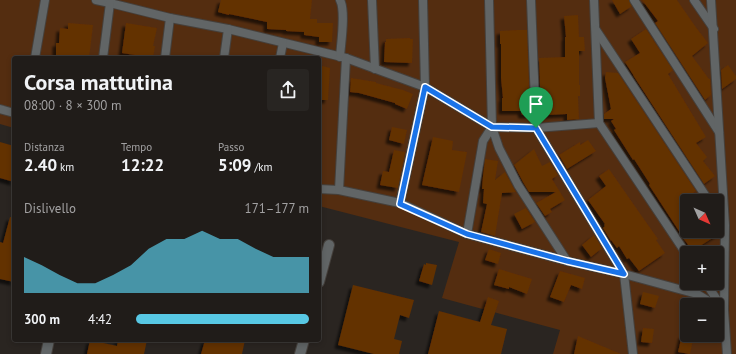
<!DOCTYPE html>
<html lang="it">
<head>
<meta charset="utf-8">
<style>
	:root { --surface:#201c19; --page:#282522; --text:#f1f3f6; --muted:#a2a1a2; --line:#3d3a38; --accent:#58c8e4 }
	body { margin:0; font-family:"PT Sans",sans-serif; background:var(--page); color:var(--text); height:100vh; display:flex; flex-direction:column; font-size:15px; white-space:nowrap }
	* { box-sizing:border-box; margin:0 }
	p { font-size:13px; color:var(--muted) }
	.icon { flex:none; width:22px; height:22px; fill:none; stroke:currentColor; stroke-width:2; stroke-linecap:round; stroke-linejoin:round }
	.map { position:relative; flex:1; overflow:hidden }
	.details { position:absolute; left:12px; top:56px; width:309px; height:286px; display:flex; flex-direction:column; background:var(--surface); border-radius:4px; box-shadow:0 2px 6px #0003,0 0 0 1px var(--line) }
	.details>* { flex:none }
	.needle { width:26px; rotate:135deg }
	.tools { position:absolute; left:680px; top:194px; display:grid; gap:8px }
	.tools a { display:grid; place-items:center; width:44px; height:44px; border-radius:4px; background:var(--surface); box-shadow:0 2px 6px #0003,0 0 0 1px var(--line); font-size:20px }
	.pin { position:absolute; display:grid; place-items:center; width:34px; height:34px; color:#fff; margin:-41px -17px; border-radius:50% 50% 50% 0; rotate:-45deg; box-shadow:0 0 4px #0007 }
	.pin .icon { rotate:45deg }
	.round { display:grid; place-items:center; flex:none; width:42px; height:42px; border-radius:4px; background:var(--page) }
	.head { display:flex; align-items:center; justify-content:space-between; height:68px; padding:0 12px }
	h1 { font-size:22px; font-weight:700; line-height:30px }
	.metrics { display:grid; grid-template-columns:repeat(3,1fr); gap:6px; height:68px; padding:4px 12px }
	.metrics div { display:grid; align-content:center }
	.metrics b { font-size:17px; font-weight:700 }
	.metrics small { font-size:11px; font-weight:400 }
	.metrics p { font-size:11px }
	.chart { height:112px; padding:8px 12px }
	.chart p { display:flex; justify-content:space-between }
	.chart svg { width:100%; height:72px; margin-top:4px; fill:var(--accent); opacity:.7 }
	ul { padding:0 12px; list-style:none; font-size:13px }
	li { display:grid; grid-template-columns:64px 48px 1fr; align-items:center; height:30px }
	li i { height:10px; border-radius:5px; background:var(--accent) }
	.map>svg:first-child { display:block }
	.green { fill:#542d10; fill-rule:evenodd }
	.building { fill:#643001; filter:url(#shadow) }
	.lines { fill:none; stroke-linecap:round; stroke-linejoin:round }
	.lane-casing { stroke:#45403c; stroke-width:10 }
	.street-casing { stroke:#45403c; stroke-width:12 }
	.lane { stroke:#616566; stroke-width:8 }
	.street { stroke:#616566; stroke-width:10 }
	.route-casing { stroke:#fff; stroke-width:8 }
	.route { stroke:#1a73e8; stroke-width:5 }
</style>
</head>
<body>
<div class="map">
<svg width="736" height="354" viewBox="0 0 736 354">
	<defs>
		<filter id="shadow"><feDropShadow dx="-3.5" dy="3.5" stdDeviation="1" flood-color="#0009"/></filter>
	</defs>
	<rect width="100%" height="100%" fill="#2a2521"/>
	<path class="green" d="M0,0H736V354H553L560,330L442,298L459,242L319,206V58H14V128L0,124ZM687,201H717V231H687ZM687,253H717V283H687ZM687,305H717V335H687Z"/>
	<g class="building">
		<path d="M221,0H312L310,19H317V23H333L332,42H319V37L304,35V32L286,31V30L267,29V22L229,14V15L218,12Z"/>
		<path d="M612,0H629L632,6L620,14Z"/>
		<path d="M642,0H677L695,26L708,43L692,56L709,79H710L711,95L705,100L655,23L658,21Z"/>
		<path d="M578,15L579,37H584L585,51H579V85H580V96H578L579,119L567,120V114L546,115V113L541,114L539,58L565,57V37H566L564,16Z"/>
		<path d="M68,23L93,25L89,58H78V55H56V43H59L60,28L68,29Z"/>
		<path d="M126,23L157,28L153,46H155L153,58L122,53Z"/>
		<path d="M646,29L673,70L668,74L706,137L696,143L707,157L703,161L715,176L704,184L633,75L634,76L625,62L640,53L631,39Z"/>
		<path d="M518,30H527L530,115H522L521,111H502V98H503L501,78V44H500V31Z"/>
		<path d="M410,38V39H413L412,63L384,62L385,42H386V39Z"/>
		<path d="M319,65L330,68L328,100H319Z"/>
		<path d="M728,65L736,76V79L722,89L721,70Z"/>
		<path d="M606,72L618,73L696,191L693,193L696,197L690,201H687V203L681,207L687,217V239L699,231H719V234L692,251L649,185L650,184L634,159L633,160L614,130L616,129L611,121L614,119H604V114L611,109L605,78Z"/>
		<path d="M351,78L376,82V83L403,90L413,94L407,109L395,104V103L359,93L350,92Z"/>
		<path d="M392,127L407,130L404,144L389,140Z"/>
		<path d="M433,137L453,141L452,150L467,152L459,192L422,185Z"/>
		<path d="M588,140L596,151L567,169L559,155L580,142V145Z"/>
		<path d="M0,142L14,146V182L0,178Z"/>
		<path d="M534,149L542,166L550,162L558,175L552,179L565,200L550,209L552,212L545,216L536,203L556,192H529L523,182L514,165Z"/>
		<path d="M394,150L405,152L398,188L380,185L383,171L389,172Z"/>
		<path d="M485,159L498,161L495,180L505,172L516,192L502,193L495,236L481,232L487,204L483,203L484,189H482L483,176Z"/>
		<path d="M609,169L641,215L658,239L656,240L665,253L639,271L629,258L627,259L619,246L617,248L611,240V241L603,228L605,226L604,225L605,224L588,200L606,186L599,176Z"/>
		<path d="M526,208L535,222L522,229L514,214Z"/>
		<path d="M10,217L14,218V282L0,279V242L3,243Z"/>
		<path d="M594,235L602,248L591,257L582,245Z"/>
		<path d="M489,249L501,253L498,264L485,260Z"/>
		<path d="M426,263L437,265L432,285L419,281L424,264L426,265Z"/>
		<path d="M499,269L532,279L527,294L509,287V289L494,285Z"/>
		<path d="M560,271L585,278L582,289L571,285L564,302L550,297Z"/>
		<path d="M353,285L414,300L409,318L400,315L394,339L402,341L399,354H374L338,345Z"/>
		<path d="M643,292L659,296L655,308L640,304Z"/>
		<path d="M488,297L499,301L491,325L507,329L501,354H428L439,311L480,322Z"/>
		<path d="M643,328L654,329L652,343L641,342Z"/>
		<path d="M682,335H694L690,354L678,352Z"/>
		<path d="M578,336L621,354H574Z"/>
		<path d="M90,340L117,346L118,340H147L144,354H87Z"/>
		<path d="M205,340H245L242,354H201Z"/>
	</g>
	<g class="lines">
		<defs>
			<g id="lane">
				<path d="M96,0L110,3L170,18L228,29L346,58L425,87L492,127L536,128L599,123"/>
				<path d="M340,0C346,11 341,43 340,57"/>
				<path d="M372,0L375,69"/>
				<path d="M531,0L536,128L624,274L697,294L715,305"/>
				<path d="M594,0L599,123L687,255"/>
				<path d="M634,0L719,132"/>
				<path d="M694,0L714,29"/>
				<path d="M711,0L725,225L724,310L727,354"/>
				<path d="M596,30L709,201"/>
				<path d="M35,58L45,0"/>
				<path d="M103,58L110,3"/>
				<path d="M165,58L170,18"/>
				<path d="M224,58L228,29"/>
				<path d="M280,58L283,43"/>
				<path d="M0,109L14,113"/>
				<path d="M492,127L499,148L518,185L567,261L624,274L633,354"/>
				<path d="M319,189L339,190L400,203L467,234L567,261"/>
				<path d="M339,190L346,58"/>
				<path d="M400,203L425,87L423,0"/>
				<path d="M467,234L483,141L492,127L489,0"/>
				<path d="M706,283L723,309"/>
			</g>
			<g id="street">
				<path d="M319,282L329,245"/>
				<path d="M46,354L49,340"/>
				<path d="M300,354L304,340"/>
			</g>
		</defs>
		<use href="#lane" class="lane-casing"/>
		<use href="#street" class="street-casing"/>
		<use href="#lane" class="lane"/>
		<use href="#street" class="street"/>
	</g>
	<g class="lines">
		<defs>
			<path id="route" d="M425,87L492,127L536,128L624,274L567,261L467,234L400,204Z"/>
		</defs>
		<use href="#route" class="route-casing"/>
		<use href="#route" class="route"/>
	</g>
</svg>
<div class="tools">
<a><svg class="needle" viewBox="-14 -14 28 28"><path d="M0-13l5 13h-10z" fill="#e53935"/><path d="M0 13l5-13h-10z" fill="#a2a1a2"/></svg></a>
<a>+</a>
<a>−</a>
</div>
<div class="pin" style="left:536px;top:128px;background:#1e9e55"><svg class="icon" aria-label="arrive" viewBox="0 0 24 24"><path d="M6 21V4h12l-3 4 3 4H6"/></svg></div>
<section class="details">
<div class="head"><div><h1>Corsa mattutina</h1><p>08:00 · 8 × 300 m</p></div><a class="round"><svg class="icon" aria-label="share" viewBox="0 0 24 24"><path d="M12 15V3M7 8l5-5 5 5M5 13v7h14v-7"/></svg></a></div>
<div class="metrics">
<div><p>Distanza</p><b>2.40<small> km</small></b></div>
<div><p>Tempo</p><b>12:22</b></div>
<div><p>Passo</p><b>5:09<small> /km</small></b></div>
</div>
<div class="chart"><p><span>Dislivello</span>171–177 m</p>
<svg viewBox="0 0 160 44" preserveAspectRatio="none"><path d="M0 44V22L10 27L20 33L30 38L40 38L50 33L60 27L70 17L80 11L90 11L100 6L110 11L120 11L130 17L140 22L150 22L160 22V44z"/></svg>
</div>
<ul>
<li><b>300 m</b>4:42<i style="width:100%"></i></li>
</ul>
</section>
</div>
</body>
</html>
